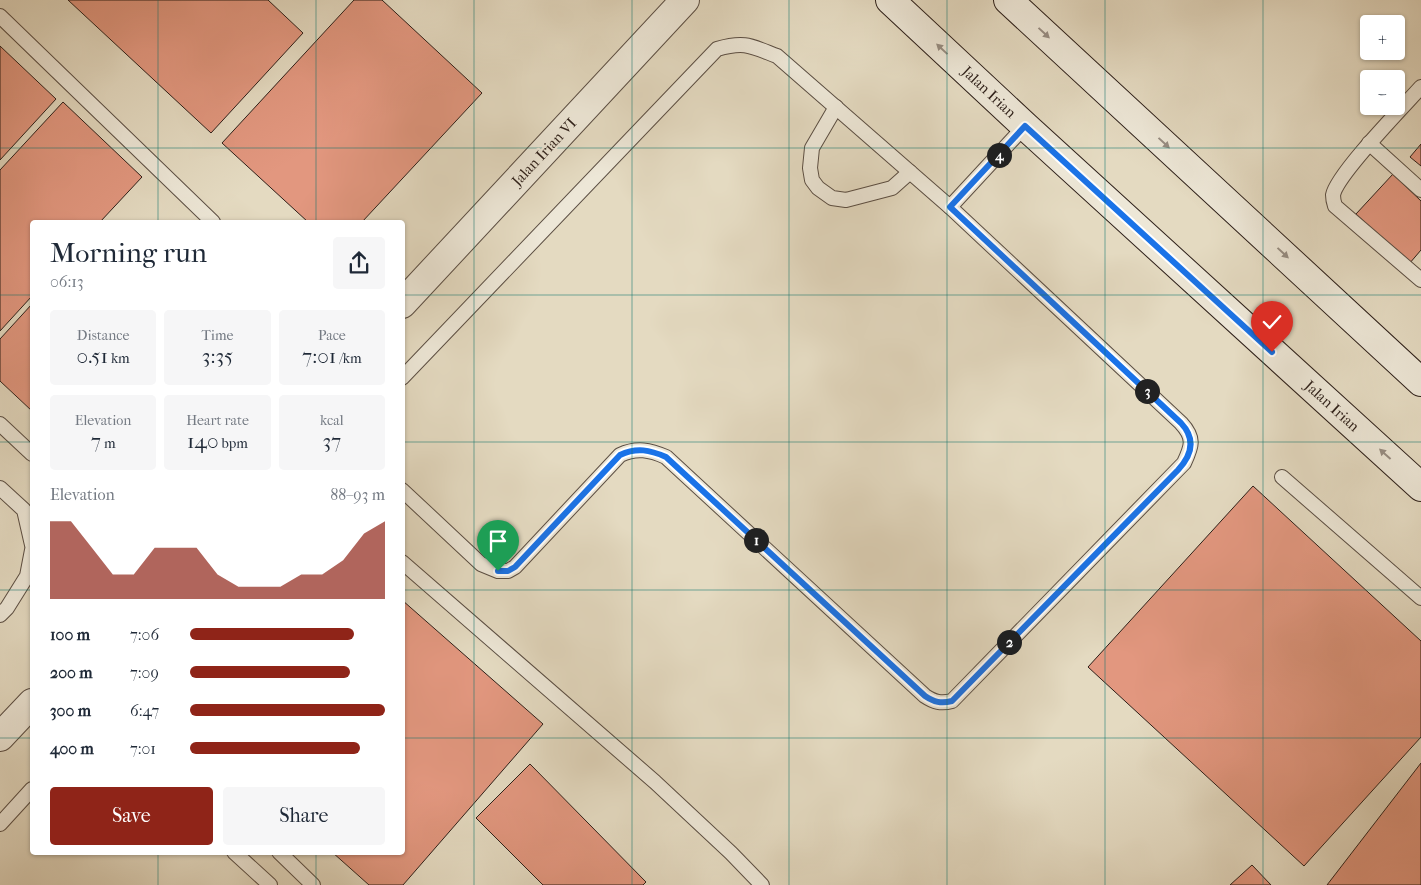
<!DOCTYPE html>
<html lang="en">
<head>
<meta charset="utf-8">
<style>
	:root { --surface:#fff; --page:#f6f6f7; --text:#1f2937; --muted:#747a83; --accent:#8f2418 }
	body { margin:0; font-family:"IM FELL French Canon",serif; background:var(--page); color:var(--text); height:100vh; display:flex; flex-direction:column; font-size:19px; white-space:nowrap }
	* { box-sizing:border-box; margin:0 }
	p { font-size:16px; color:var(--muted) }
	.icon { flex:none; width:28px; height:28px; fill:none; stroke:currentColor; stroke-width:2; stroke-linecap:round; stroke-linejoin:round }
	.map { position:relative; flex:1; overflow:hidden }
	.sheet { position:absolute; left:30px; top:220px; width:375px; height:635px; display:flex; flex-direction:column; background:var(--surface); border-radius:5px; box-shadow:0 1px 4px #0004 }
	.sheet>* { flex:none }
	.controls { position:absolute; left:1360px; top:15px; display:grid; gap:10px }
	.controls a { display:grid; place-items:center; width:45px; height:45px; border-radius:5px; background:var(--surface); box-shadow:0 1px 4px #0004; font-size:25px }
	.pin { position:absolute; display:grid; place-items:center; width:42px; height:42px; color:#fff; margin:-51px -21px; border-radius:50% 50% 50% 0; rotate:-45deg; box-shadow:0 0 5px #0007 }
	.pin .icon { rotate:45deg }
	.km { position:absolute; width:25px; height:25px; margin:-12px; border-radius:50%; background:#222; color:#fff; font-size:14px; line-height:25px; text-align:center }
	.round { display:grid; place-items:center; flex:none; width:52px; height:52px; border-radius:5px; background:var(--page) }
	.head { display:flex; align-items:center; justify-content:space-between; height:85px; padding:0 20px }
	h1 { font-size:28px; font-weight:600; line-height:38px }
	.metrics { display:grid; grid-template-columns:repeat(3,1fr); gap:8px; height:85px; padding:5px 20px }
	.metrics div { display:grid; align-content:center; border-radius:5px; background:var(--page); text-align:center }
	.metrics b { font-size:21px; font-weight:600 }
	.metrics small { font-size:14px; font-weight:400 }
	.metrics p { font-size:14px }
	.chart { height:140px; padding:10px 20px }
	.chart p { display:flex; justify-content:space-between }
	.chart svg { width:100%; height:90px; margin-top:5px; fill:var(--accent); opacity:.7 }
	.action { display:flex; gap:10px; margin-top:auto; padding:10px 20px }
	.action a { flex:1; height:58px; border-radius:5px; background:var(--accent); color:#fff; font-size:20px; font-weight:600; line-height:58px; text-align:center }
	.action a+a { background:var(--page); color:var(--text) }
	ul { padding:0 20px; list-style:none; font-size:16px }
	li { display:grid; grid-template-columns:80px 60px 1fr; align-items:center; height:38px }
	li i { height:12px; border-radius:6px; background:var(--accent) }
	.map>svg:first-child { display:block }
	.building { fill:#e2977f; stroke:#2d1f19 }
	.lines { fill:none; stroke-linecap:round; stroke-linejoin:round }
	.lane-casing { stroke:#5b4e43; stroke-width:16 }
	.street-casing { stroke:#5b4e43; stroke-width:30 }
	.secondary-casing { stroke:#2d1f19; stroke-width:30 }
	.lane { stroke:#ede7d7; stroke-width:14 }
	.street { stroke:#ede7d7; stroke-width:28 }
	.secondary { stroke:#ede7d7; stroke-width:28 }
	.oneway { fill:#978d82 }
	.route-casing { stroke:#fff; stroke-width:10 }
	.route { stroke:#1a73e8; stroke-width:6 }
	.grid { fill:none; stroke:#0f766e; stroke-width:1; stroke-opacity:0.55 }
	.labels { text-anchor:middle; stroke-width:4.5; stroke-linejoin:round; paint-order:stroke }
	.street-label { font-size:15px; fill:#2d1f19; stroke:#ede7d7 }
</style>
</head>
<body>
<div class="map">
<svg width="1421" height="885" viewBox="0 0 1421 885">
	<rect width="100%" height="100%" fill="#e4dac1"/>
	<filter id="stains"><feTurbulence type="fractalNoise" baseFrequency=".004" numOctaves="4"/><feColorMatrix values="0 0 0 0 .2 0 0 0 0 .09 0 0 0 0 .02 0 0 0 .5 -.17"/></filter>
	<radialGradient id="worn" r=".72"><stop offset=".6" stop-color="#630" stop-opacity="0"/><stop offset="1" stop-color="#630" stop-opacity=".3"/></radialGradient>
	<g class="building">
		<path d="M68,0H268L303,33L211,133Z"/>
		<path d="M354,0H382L482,93L362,222H308L222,143Z"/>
		<path d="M0,46L56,99L0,160Z"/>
		<path d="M63,102L142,177L100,222H32V296L0,331V170Z"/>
		<path d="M1421,144V166L1410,157Z"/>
		<path d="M1393,174L1421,201V250L1409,264L1356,214Z"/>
		<path d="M32,304V411L0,381V339Z"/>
		<path d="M1253,486L1421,641V737L1304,866L1088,667Z"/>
		<path d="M402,600L543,724L403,885H369L332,852H402Z"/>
		<path d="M1421,763V885H1327Z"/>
		<path d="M530,764L646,882L643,885H543L476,818Z"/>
		<path d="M1252,865L1271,885H1230Z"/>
	</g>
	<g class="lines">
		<defs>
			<g id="lane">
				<path d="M0,16L213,222"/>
				<path d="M1421,87C1404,106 1337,174 1333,195C1333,198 1334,203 1335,206L1421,280"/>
				<path d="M836,107L812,148L810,168L812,180L818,188L832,198L846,200L892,188L910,172"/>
				<path d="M1369,143L1421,190"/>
				<path d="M402,378L717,49C745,41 751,46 777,56L950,207L1025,126"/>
				<path d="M0,424L32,454"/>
				<path d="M1282,477L1421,598"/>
				<path d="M0,488L24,510L32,545"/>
				<path d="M402,490L481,564L498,571H508L515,567L620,455C637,447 650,450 666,457L925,696C934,702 941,704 952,701L1184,463C1192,446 1195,438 1181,423L950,207"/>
				<path d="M402,562L655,782L731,853L762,885"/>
				<path d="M0,615L7,608L27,576L32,550"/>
				<path d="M0,824L32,789"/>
				<path d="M234,852L270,885"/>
				<path d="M279,852L313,885"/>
			</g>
			<g id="street">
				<path d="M402,304L685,0"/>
				<path d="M0,737L32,703"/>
			</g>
			<g id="secondary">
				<path d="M890,0L1025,126L1421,487"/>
				<path d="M1008,0L1421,382"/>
			</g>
		</defs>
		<use href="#lane" class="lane-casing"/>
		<use href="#street" class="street-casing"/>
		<use href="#secondary" class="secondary-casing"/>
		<use href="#lane" class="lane"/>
		<use href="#street" class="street"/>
		<use href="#secondary" class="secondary"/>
	</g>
	<defs><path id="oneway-solid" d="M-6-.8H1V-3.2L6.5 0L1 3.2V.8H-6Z" transform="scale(1.25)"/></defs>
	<g class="oneway">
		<use href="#oneway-solid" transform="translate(1044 33) rotate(43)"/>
		<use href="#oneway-solid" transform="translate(942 49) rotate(-137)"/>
		<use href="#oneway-solid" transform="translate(1164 143) rotate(43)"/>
		<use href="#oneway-solid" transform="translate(1283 253) rotate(43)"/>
		<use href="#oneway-solid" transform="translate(1385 454) rotate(-138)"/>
	</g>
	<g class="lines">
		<defs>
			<path id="route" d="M498,571H508L515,567L620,455C637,447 650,450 666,457L925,696C934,702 941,704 952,701L1178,470C1192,455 1196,439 1181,423L950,207L1025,126L1272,352"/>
		</defs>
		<use href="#route" class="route-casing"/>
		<use href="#route" class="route"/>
	</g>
	<path class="grid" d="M158,0V222M316,0V222M474,0V885M632,0V885M789,0V885M947,0V885M1105,0V885M1263,0V885M0,148H1421M0,295H32M402,295H1421M0,442H32M402,442H1421M0,590H32M402,590H1421M0,738H32M402,738H1421M158,852V885M316,852V885"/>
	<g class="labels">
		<g class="street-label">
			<text transform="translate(989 92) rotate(43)" y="5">Jalan Irian</text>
			<text transform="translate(544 152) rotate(-47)" y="5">Jalan Irian VI</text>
			<text transform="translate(1332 406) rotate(42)" y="5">Jalan Irian</text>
		</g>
	</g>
	<rect width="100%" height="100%" filter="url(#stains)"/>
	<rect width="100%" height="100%" fill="url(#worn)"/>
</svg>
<div class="controls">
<a>+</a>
<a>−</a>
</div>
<div class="pin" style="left:498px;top:571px;background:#1e9e55"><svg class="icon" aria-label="arrive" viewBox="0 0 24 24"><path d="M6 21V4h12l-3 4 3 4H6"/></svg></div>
<div class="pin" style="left:1272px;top:352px;background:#d93025"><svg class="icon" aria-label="check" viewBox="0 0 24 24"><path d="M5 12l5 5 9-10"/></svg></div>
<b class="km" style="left:756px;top:540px">1</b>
<b class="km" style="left:1009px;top:642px">2</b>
<b class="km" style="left:1147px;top:391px">3</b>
<b class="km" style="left:999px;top:155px">4</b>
<section class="sheet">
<div class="head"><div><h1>Morning run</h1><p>06:13</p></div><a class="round"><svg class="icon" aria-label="share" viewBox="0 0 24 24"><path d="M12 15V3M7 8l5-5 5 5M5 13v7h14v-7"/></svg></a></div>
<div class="metrics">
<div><p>Distance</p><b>0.51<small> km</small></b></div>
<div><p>Time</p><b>3:35</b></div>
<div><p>Pace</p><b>7:01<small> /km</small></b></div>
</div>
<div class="metrics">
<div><p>Elevation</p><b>7<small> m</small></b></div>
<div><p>Heart rate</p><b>140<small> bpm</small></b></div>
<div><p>kcal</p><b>37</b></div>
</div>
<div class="chart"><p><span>Elevation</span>88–93 m</p>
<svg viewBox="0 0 160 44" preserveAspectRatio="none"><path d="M0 44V6L10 6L20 19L30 32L40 32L50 19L60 19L70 19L80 32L90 38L100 38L110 38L120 32L130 32L140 25L150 12L160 6V44z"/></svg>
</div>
<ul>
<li><b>100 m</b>7:06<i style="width:84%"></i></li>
<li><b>200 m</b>7:09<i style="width:82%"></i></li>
<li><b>300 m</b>6:47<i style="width:100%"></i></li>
<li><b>400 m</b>7:01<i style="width:87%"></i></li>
</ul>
<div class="action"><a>Save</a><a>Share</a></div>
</section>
</div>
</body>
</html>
